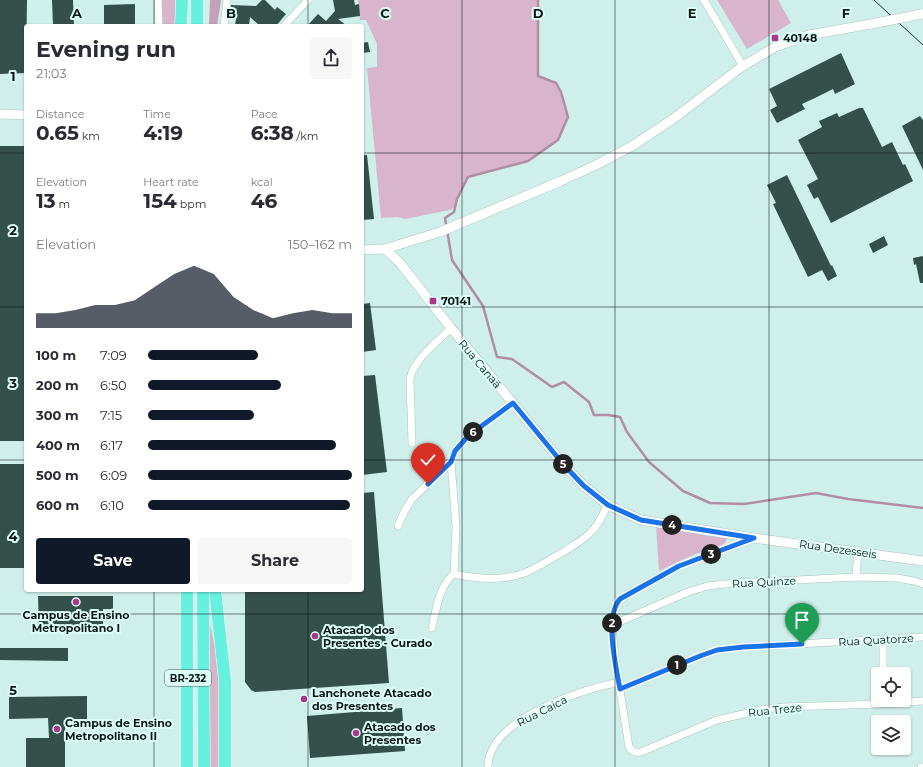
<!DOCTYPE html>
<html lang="en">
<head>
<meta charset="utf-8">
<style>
	:root { --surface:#fff; --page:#f7f7f7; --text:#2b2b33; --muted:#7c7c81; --accent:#111827 }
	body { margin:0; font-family:Montserrat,sans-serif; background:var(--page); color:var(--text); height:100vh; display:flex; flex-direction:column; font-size:15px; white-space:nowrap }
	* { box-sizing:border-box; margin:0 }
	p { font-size:13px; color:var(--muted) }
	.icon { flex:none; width:22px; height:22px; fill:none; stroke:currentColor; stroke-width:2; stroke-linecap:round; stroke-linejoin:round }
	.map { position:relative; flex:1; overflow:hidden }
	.side { position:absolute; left:24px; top:24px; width:340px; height:568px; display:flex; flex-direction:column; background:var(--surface); border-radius:4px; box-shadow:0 1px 3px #0004 }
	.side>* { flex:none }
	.buttons { position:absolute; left:871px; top:667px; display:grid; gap:8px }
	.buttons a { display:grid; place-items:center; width:40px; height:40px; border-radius:4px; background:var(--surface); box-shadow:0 1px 3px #0004; font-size:20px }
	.pin { position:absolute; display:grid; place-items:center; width:34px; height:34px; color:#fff; margin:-41px -17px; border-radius:50% 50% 50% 0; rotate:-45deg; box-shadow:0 0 4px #0007 }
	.pin .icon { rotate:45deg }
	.km { position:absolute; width:20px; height:20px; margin:-10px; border-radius:50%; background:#222; color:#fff; font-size:11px; line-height:20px; text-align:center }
	.round { display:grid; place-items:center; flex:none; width:42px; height:42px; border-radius:4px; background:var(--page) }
	.headline { display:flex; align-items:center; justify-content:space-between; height:68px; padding:0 12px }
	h1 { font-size:22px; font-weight:700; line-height:30px }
	.stats { display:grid; grid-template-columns:repeat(3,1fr); gap:6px; height:68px; padding:4px 12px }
	.stats div { display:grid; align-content:center }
	.stats b { font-size:20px; font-weight:700 }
	.stats small { font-size:11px; font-weight:400 }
	.stats p { font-size:11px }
	.chart { height:112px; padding:8px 12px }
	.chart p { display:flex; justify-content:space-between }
	.chart svg { width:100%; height:72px; margin-top:4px; fill:var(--accent); opacity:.7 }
	.action { display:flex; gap:8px; margin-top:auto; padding:8px 12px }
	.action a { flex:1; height:46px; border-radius:4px; background:var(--accent); color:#fff; font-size:16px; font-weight:700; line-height:46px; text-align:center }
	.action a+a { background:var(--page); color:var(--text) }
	ul { padding:0 12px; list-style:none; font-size:13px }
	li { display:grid; grid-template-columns:64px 48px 1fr; align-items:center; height:30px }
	li i { height:10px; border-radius:5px; background:var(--accent) }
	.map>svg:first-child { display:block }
	.green { fill:#d8b5cb }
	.forest { fill:#c4a1b7 }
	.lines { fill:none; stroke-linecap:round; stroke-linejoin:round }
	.stream { stroke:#b18ea4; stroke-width:2.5 }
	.building { fill:#34504b }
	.street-casing { stroke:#a7c6c0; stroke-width:8 }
	.secondary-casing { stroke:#a7c6c0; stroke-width:10 }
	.highway-casing { stroke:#fff; stroke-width:13 }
	.street { stroke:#fff; stroke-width:7 }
	.secondary { stroke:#fff; stroke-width:9 }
	.highway { stroke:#66f0de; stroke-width:12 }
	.tram { stroke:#273533; stroke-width:1 }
	.secondary-bridge-casing { stroke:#a7c6c0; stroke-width:10; stroke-linecap:butt }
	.secondary-bridge { stroke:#fff; stroke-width:9 }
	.route-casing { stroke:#fff; stroke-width:8 }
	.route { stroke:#1a73e8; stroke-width:5 }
	.grid { fill:none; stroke:#0c1816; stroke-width:1; stroke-opacity:0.55 }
	.poi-dot { fill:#ad368d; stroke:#dcfdf7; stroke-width:1.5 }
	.labels { text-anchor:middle; stroke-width:4; stroke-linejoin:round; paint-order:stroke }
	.shield { fill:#dcfdf7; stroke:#4a5d5a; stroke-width:1 }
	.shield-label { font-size:10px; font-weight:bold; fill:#0c1816 }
	.poi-label { font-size:11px; font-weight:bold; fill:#0c1816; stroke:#dcfdf7; text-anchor:start }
	.street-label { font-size:11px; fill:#0c1816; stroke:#dcfdf7 }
	.grid-label { font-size:13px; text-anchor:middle; font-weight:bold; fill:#0c1816; stroke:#dcfdf7; stroke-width:4; stroke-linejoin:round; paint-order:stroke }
</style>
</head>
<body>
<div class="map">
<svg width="923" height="767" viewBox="0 0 923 767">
	<rect width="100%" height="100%" fill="#cfefea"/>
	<g class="green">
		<path d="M160,0H177L176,26H161Z"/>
		<path d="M358,0H538V76L556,83L561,92L568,117L558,140L528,161L468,177L457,199L455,207L450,210L405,219L398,217L381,218L367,68L377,67V44L366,20H360Z"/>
		<path d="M717,0H778L791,23L747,49Z"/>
		<path d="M656,526L727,538L725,543L722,545L693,555L659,571Z"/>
		<path d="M208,614L220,672L221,767H208Z"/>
	</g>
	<path class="forest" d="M210,0H221L217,26H209Z"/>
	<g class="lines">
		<path class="stream" d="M538,0V76L556,83L561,92L568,117L558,140L528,161L468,177L457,199L454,212L445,218L452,260L483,306L497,357L512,359L552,387L564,382L589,402L594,415H608L620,417L627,432L649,462L683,491L710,503L744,504L816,493L848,499L923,508"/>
	</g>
	<g class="building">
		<path d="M0,0H27L26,73L0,74Z"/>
		<path d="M52,0H73L74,26H53Z"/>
		<path d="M262,0H265L275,10L277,7L286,14L276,26H260L250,17L249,26H235L236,18H230L231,5L256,6Z"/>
		<path d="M333,0H354L355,5L359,4L360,16L338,19L347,26H307L318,14L326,21L335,11Z"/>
		<path d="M135,4V26H104V5Z"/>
		<path d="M368,42L370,52L362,53V43Z"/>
		<path d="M841,53L855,84L835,94L833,89L815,98L802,104L805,109L777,123L770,110L777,106L769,89Z"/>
		<path d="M859,108H863L882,147L892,142L903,165L905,164L913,181L831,223L818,197L814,199L807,185L818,179L798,140L822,127L819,121L837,113L839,117Z"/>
		<path d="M920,116L923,120V170L902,126Z"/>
		<rect x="0" y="146" width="26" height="295"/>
		<path d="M362,155H367L374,219L362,220Z"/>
		<path d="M787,175L831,266L832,265L837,276L828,281L822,270L808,277L773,204L776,203L767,185Z"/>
		<path d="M884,236L888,245L873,253L869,244Z"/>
		<path d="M923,256V283H920L916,264L914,265L913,258Z"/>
		<path d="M370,303L376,350L362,352V304Z"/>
		<path d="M375,375L387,472L362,475V376Z"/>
		<rect x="0" y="464" width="26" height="104"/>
		<path d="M374,492L389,683L255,692L251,690L245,682V590H362V493Z"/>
		<path d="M38,596H113V609H103V631H39Z"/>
		<path d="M0,648H68V661L0,660Z"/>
		<path d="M87,696V719H65V767H26V738H49L48,718L9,719V697Z"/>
		<path d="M402,708L405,751L310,758L307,716Z"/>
	</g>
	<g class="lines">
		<defs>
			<g id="street">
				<path d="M158,0L159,26"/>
				<path d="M704,0L743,66"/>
				<path d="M224,26L227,0"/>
				<path d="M284,26L308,0"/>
				<path d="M412,443L410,379C413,360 437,342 451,328"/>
				<path d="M398,526L404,512L412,499L451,462"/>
				<path d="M754,538L679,566L628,594L617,603L614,609L612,625L614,653L629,747C633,752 635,753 641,752L717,720L761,710L784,707L883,704L923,701"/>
				<path d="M454,574L456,526L451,462L455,451L468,436L513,403"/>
				<path d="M454,574C477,579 505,581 527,572C540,566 552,558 565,551C574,545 585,539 592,531C599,524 603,513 608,505"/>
				<path d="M856,577L858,551"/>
				<path d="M612,625L688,592L708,586L735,583L856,577L897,578L914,581L923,584"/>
				<path d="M432,628C436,611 439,585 454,574"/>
				<path d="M883,674V640"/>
				<path d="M620,689L700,656L717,650L743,647L923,637"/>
				<path d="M488,767C488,719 581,690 619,682"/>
				<path d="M921,767H923"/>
			</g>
			<g id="secondary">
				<path d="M0,114L26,115"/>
				<path d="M385,249L400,263L451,328L563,464L584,486L608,505L641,520L659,523L754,538L923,561"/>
				<path d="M362,250L385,249L440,232L561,181L596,165L632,146L673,119L740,68L775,47L809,35L871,24"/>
			</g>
			<g id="highway">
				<path d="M197,0V26"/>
				<path d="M181,26L182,0"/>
				<path d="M187,590V767"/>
				<path d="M203,590L204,767"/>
				<path d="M215,590L225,681V767"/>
			</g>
		</defs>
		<use href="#street" class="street-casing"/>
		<use href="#secondary" class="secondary-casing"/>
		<use href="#highway" class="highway-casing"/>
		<use href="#street" class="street"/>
		<use href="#secondary" class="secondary"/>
		<use href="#highway" class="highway"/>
		<path class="tram" d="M874,0L923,45"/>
		<defs>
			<path id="secondary-bridge" d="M871,24L922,14"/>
		</defs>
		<use href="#secondary-bridge" class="secondary-bridge-casing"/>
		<use href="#secondary-bridge" class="secondary-bridge"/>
	</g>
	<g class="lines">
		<defs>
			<path id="route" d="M428,484L451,462L455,451L468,436L513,403L563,464L584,486L608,505L641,520L754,538L679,566L620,599C604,617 616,667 620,689L700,656L717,650L743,647L802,644"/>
		</defs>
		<use href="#route" class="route-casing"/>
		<use href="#route" class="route"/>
	</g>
	<path class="grid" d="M154,0V26M308,0V26M462,0V767M615,0V767M769,0V767M0,153H26M362,153H923M0,307H26M362,307H923M0,460H26M362,460H923M154,590V767M308,590V767M0,614H923"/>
	<g class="poi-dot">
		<rect x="771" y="34" width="8" height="8" rx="2"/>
		<rect x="429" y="297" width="8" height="8" rx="2"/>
		<circle cx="76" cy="602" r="4"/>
		<circle cx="315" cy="636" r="4"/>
		<circle cx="304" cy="699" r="4"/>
		<circle cx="57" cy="729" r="4"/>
		<circle cx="356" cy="733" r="4"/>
	</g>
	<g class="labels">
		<rect class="shield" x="165" y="670" width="46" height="16" rx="3"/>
		<g class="shield-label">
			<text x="188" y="682">BR-232</text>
		</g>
		<g class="poi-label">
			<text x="783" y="42">40148</text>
			<text x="441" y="305">70141</text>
			<text x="76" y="619" text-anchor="middle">Campus de Ensino<tspan x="76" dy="13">Metropolitano I</tspan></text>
			<text x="323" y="634">Atacado dos<tspan x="323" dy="13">Presentes - Curado</tspan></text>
			<text x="312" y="697">Lanchonete Atacado<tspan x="312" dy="13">dos Presentes</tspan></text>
			<text x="65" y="727">Campus de Ensino<tspan x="65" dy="13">Metropolitano II</tspan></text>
			<text x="364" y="731">Atacado dos<tspan x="364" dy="13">Presentes</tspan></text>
		</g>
		<g class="street-label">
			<text transform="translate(480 364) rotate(50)" y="4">Rua Canaã</text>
			<text transform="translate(838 549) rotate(8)" y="4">Rua Dezesseis</text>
			<text transform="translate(764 582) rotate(-3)" y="4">Rua Quinze</text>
			<text transform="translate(876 640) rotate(-3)" y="4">Rua Quatorze</text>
			<text transform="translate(775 710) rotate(-6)" y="4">Rua Treze</text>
			<text transform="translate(542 711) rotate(-27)" y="4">Rua Caica</text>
		</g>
	</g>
	<g class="grid-label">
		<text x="77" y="18">A</text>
		<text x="231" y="18">B</text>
		<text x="385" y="18">C</text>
		<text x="538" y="18">D</text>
		<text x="692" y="18">E</text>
		<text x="846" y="18">F</text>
		<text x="13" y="81">1</text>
		<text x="13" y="235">2</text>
		<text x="13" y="388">3</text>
		<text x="13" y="541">4</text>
		<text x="13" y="695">5</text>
	</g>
</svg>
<div class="buttons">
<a><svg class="icon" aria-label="locate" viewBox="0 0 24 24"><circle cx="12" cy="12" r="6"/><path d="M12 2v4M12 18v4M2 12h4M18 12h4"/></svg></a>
<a><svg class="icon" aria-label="layers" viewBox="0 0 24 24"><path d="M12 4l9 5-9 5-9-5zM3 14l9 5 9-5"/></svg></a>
</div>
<div class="pin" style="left:802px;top:644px;background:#1e9e55"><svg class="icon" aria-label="arrive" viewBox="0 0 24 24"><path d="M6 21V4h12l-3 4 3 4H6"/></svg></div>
<div class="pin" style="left:428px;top:484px;background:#d93025"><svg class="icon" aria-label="check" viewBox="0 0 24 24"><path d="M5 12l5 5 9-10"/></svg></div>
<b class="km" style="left:677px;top:665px">1</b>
<b class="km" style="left:612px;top:623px">2</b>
<b class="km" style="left:711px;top:554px">3</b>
<b class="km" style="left:672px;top:525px">4</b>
<b class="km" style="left:563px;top:464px">5</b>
<b class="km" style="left:473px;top:432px">6</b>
<section class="side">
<div class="headline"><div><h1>Evening run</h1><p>21:03</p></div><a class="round"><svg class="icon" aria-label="share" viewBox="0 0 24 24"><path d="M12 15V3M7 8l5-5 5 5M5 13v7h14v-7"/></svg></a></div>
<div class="stats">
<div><p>Distance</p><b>0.65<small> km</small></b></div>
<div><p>Time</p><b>4:19</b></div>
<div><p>Pace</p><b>6:38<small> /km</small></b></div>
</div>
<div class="stats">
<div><p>Elevation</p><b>13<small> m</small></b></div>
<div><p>Heart rate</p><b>154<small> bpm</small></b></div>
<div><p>kcal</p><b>46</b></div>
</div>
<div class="chart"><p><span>Elevation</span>150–162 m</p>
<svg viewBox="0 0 160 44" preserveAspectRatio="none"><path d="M0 44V35L10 35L20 33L30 30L40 30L50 27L60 19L70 11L80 6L90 11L100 25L110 33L120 38L130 35L140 33L150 35L160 35V44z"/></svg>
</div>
<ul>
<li><b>100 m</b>7:09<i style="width:54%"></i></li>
<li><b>200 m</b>6:50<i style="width:65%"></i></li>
<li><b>300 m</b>7:15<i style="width:52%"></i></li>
<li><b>400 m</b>6:17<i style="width:92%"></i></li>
<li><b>500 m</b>6:09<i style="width:100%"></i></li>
<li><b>600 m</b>6:10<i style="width:99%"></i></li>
</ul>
<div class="action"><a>Save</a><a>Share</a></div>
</section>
</div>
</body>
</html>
